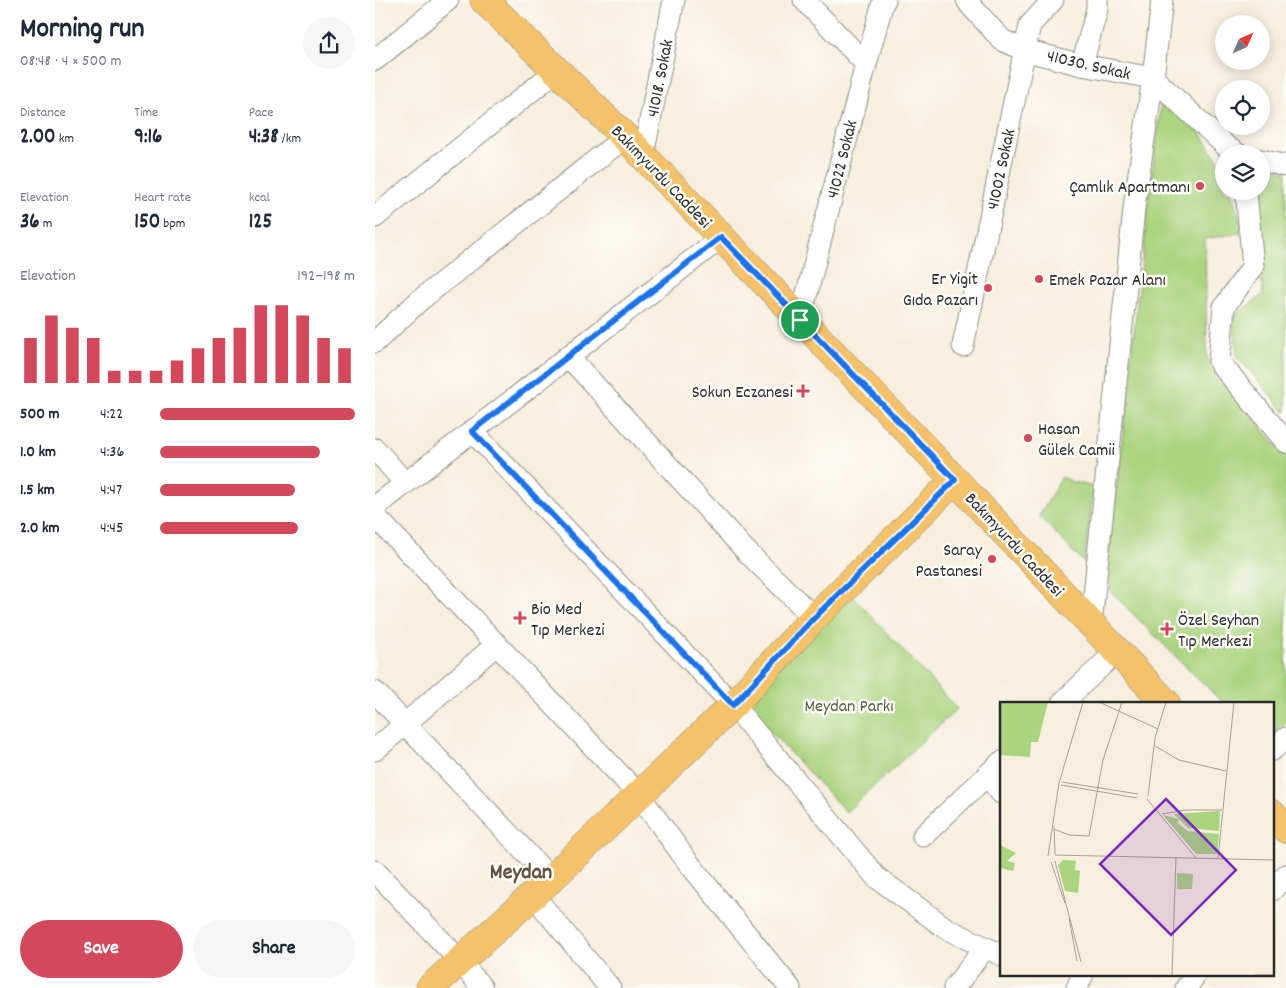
<!DOCTYPE html>
<html lang="en">
<head>
<meta charset="utf-8">
<style>
	:root { --surface:#fff; --page:#f6f6f7; --text:#1f2937; --muted:#747a83; --accent:#d1495b }
	body { margin:0; font-family:Dekko,sans-serif; background:var(--page); color:var(--text); height:100vh; display:flex; flex-direction:column; font-size:19px; white-space:nowrap }
	* { box-sizing:border-box; margin:0 }
	p { font-size:16px; color:var(--muted) }
	.icon { flex:none; width:28px; height:28px; fill:none; stroke:currentColor; stroke-width:2; stroke-linecap:round; stroke-linejoin:round }
	.map { position:relative; flex:1; overflow:hidden }
	.details { display:flex; flex-direction:column; background:var(--surface); width:375px }
	.details>* { flex:none }
	.needle { width:32px; rotate:45deg }
	.fabs { position:absolute; left:840px; top:15px; display:grid; gap:10px }
	.fabs a { display:grid; place-items:center; width:55px; height:55px; border-radius:50%; background:var(--surface); box-shadow:0 2px 12px #0003; font-size:25px }
	.pin { position:absolute; display:grid; place-items:center; width:42px; height:42px; color:#fff; margin:-21px; border:2px solid #fff; border-radius:50%; box-shadow:0 1px 5px #0007 }
	.round { display:grid; place-items:center; flex:none; width:52px; height:52px; border-radius:26px; background:var(--page) }
	.overview { display:flex; align-items:center; justify-content:space-between; height:85px; padding:0 20px }
	h1 { font-size:28px; font-weight:700; line-height:38px }
	.stats { display:grid; grid-template-columns:repeat(3,1fr); gap:8px; height:85px; padding:5px 20px }
	.stats div { display:grid; align-content:center }
	.stats b { font-size:21px; font-weight:700 }
	.stats small { font-size:14px; font-weight:400 }
	.stats p { font-size:14px }
	.chart { height:140px; padding:10px 20px }
	.chart p { display:flex; justify-content:space-between }
	.chart svg { width:100%; height:90px; margin-top:5px; stroke:var(--accent); stroke-width:6 }
	.button { display:flex; gap:10px; margin-top:auto; padding:10px 20px }
	.button a { flex:1; height:58px; border-radius:30px; background:var(--accent); color:#fff; font-size:20px; font-weight:700; line-height:58px; text-align:center }
	.button a+a { background:var(--page); color:var(--text) }
	ul { padding:0 20px; list-style:none; font-size:16px }
	li { display:grid; grid-template-columns:80px 60px 1fr; align-items:center; height:38px }
	li i { height:12px; border-radius:6px; background:var(--accent) }
	main { display:flex; flex:1; min-height:0 }
	.map>svg:first-child { display:block }
	.green { fill:#aad47f; stroke:#6a8055 }
	.lines { fill:none; stroke-linecap:round; stroke-linejoin:round }
	.minor-casing { stroke:#918c84; stroke-width:23 }
	.major-casing { stroke:#918c84; stroke-width:29 }
	.minor { stroke:#fff; stroke-width:21 }
	.major { stroke:#f3c26a; stroke-width:28 }
	.route-casing { stroke:#fff; stroke-width:10 }
	.route { stroke:#1a73e8; stroke-width:6 }
	.poi-dot { fill:#d1495b; stroke:#fdfcf7; stroke-width:2 }
	.labels { text-anchor:middle; stroke-width:5; stroke-linejoin:round; paint-order:stroke }
	.street-label { font-size:18px; fill:#2b2b2b; stroke:#fdfcf7 }
	.poi-label { font-size:18px; fill:#2b2b2b; stroke:#fdfcf7; text-anchor:end }
	.park-label { font-size:18px; fill:#515e44; stroke:#fdfcf7 }
	.district-label { font-size:22px; font-weight:bold; fill:#645249; stroke:#fdfcf7 }
	.inset-road { fill:none; stroke:#a5a096; stroke-width:1 }
	.view { fill:#7b2cbf; fill-opacity:0.15; stroke:#7b2cbf; stroke-width:2.5 }
	.inset-edge { fill:none; stroke:#2b2b2b; stroke-width:2.5 }
</style>
</head>
<body>
<main>
<section class="details">
<div class="overview"><div><h1>Morning run</h1><p>08:48 · 4 × 500 m</p></div><a class="round"><svg class="icon" aria-label="share" viewBox="0 0 24 24"><path d="M12 15V3M7 8l5-5 5 5M5 13v7h14v-7"/></svg></a></div>
<div class="stats">
<div><p>Distance</p><b>2.00<small> km</small></b></div>
<div><p>Time</p><b>9:16</b></div>
<div><p>Pace</p><b>4:38<small> /km</small></b></div>
</div>
<div class="stats">
<div><p>Elevation</p><b>36<small> m</small></b></div>
<div><p>Heart rate</p><b>150<small> bpm</small></b></div>
<div><p>kcal</p><b>125</b></div>
</div>
<div class="chart"><p><span>Elevation</span>192–198 m</p>
<svg viewBox="0 0 160 44" preserveAspectRatio="none"><path d="M5 44V22M15 44V11M25 44V17M35 44V22M45 44V38M55 44V38M65 44V38M75 44V33M85 44V27M95 44V22M105 44V17M115 44V6M125 44V6M135 44V11M145 44V22M155 44V27"/></svg>
</div>
<ul>
<li><b>500 m</b>4:22<i style="width:100%"></i></li>
<li><b>1.0 km</b>4:36<i style="width:82%"></i></li>
<li><b>1.5 km</b>4:47<i style="width:69%"></i></li>
<li><b>2.0 km</b>4:45<i style="width:71%"></i></li>
</ul>
<div class="button"><a>Save</a><a>Share</a></div>
</section>
<div class="map">
<svg width="911" height="988" viewBox="0 0 911 988">
	<rect width="100%" height="100%" fill="#fdfcf7"/>
	<filter id="ink" filterUnits="userSpaceOnUse"><feTurbulence type="fractalNoise" baseFrequency=".02" numOctaves="2"/><feDisplacementMap in="SourceGraphic" scale="10" xChannelSelector="R" yChannelSelector="G"/><feConvolveMatrix kernelMatrix="1 2 1 2 8 2 1 2 1" color-interpolation-filters="sRGB"/></filter>
	<filter id="wash" filterUnits="userSpaceOnUse"><feTurbulence type="fractalNoise" baseFrequency=".0096" numOctaves="4" result="noise"/><feDisplacementMap in="SourceGraphic" scale="20" xChannelSelector="R" yChannelSelector="G"/><feGaussianBlur stdDeviation="1.12" result="paint"/><feColorMatrix in="noise" values="0 0 0 0 0 0 0 0 0 0 0 0 0 0 0 0 0 1.4 0 .05"/><feComposite in="paint" operator="in"/></filter>
	<g filter="url(#wash)">
		<rect width="100%" height="100%" fill="#f7eedd"/>
		<g class="green">
			<path d="M788,91L821,125L849,170V191H856L869,232L830,239L832,357L837,368L911,457V722L897,734V703H848L736,592L733,564L777,172Z"/>
			<path d="M886,163L911,172V413L862,356L858,317L888,295L882,223L877,191H886Z"/>
			<path d="M687,477L698,482L719,487L709,563L664,516Z"/>
			<path d="M475,593L582,709L471,812L369,704Z"/>
		</g>
	</g>
	<g filter="url(#ink)">
		<g class="lines">
			<defs>
				<g id="minor">
					<path d="M429,0L491,64"/>
					<path d="M592,0L596,6L627,40L649,50L707,65L778,78L852,147L863,154"/>
					<path d="M0,60L73,0"/>
					<path d="M707,65L722,9V0"/>
					<path d="M268,156L299,0"/>
					<path d="M886,160L911,166"/>
					<path d="M871,191L878,266L849,307L844,362L911,442"/>
					<path d="M0,217L181,71"/>
					<path d="M425,320L491,64L508,2L510,0"/>
					<path d="M0,342L45,300L250,137"/>
					<path d="M588,346L655,25L678,0"/>
					<path d="M193,356L371,551L439,618"/>
					<path d="M97,431L358,705L501,877L572,929L626,955"/>
					<path d="M0,449L30,483"/>
					<path d="M0,507L347,237"/>
					<path d="M0,516L264,795L312,861L415,988"/>
					<path d="M716,624L760,200L778,78L787,0"/>
					<path d="M0,692L176,879"/>
					<path d="M687,703L742,651"/>
					<path d="M0,750L122,644"/>
					<path d="M897,750L911,738"/>
					<path d="M612,775L626,793"/>
					<path d="M548,836L626,762"/>
					<path d="M0,871L85,961L107,988"/>
					<path d="M897,890L911,875"/>
					<path d="M158,895L235,988"/>
					<path d="M579,988L610,948"/>
					<path d="M702,988L708,974"/>
					<path d="M811,988L821,974"/>
				</g>
				<g id="major">
					<path d="M109,0L250,137L580,480L791,703"/>
					<path d="M897,814L911,829"/>
					<path d="M55,988L176,879L264,795L358,705L439,618L580,480"/>
				</g>
			</defs>
			<use href="#minor" class="minor-casing"/>
			<use href="#major" class="major-casing"/>
			<use href="#minor" class="minor"/>
			<use href="#major" class="major"/>
		</g>
	</g>
	<g class="lines" filter="url(#ink)">
		<defs>
			<path id="route" d="M346,237L580,480L439,618L358,705L97,431Z"/>
		</defs>
		<use href="#route" class="route-casing"/>
		<use href="#route" class="route"/>
	</g>
	<g class="poi-dot">
		<circle cx="825" cy="186" r="5"/>
		<circle cx="664" cy="279" r="5"/>
		<circle cx="613" cy="288" r="5"/>
		<path d="M425.5 383.5h5v5h5v5h-5v5h-5v-5h-5v-5h5z"/>
		<circle cx="653" cy="438" r="5"/>
		<circle cx="617" cy="559" r="5"/>
		<path d="M142.5 610.5h5v5h5v5h-5v5h-5v-5h-5v-5h5z"/>
		<path d="M789.5 621.5h5v5h5v5h-5v5h-5v-5h-5v-5h5z"/>
	</g>
	<g class="labels">
		<g class="street-label">
			<text transform="translate(714 64) rotate(13)" y="6">41030. Sokak</text>
			<text transform="translate(284 78) rotate(-79)" y="6">41018. Sokak</text>
			<text transform="translate(466 159) rotate(-76)" y="6">41022 Sokak</text>
			<text transform="translate(625 169) rotate(-78)" y="6">41002 Sokak</text>
			<text transform="translate(287 176) rotate(46)" y="6">Bakımyurdu Caddesi</text>
			<text transform="translate(640 544) rotate(47)" y="6">Bakımyurdu Caddesi</text>
		</g>
		<g class="poi-label">
			<text x="815" y="192">Çamlık Apartmanı</text>
			<text x="603" y="284">Er Yigit<tspan x="603" dy="21">Gıda Pazarı</tspan></text>
			<text x="674" y="285" text-anchor="start">Emek Pazar Alanı</text>
			<text x="418" y="397">Sokun Eczanesi</text>
			<text x="663" y="434" text-anchor="start">Hasan<tspan x="663" dy="21">Gülek Camii</tspan></text>
			<text x="607" y="555">Saray<tspan x="607" dy="21">Pastanesi</tspan></text>
			<text x="156" y="614" text-anchor="start">Bio Med<tspan x="156" dy="21">Tıp Merkezi</tspan></text>
			<text x="803" y="625" text-anchor="start">Özel Seyhan<tspan x="803" dy="21">Tıp Merkezi</tspan></text>
		</g>
		<g class="park-label">
			<text x="474" y="711">Meydan Parkı</text>
		</g>
		<g class="district-label">
			<text x="146" y="878">Meydan</text>
		</g>
	</g>
	<g transform="translate(625 702)">
		<rect width="274" height="274" fill="#f7eedd"/>
		<path d="M0,0H48L38,40H31L30,55L0,53ZM220,109L219,129L188,126L174,112ZM163,113L179,117L177,120L187,129L219,132L217,152H196ZM0,143L16,151L7,159L15,161L13,169L1,166L0,170ZM63,158L76,159L75,168L80,169L78,191L65,189L58,163ZM177,171L193,172L192,187H177Z" fill="#aad47f"/>
		<path class="inset-road" d="M99,0L158,27M155,44L179,58L226,69M62,80L138,92M61,83L137,96M148,94L155,36L166,0M147,97L196,156M162,112L186,108H222M54,124L55,152M54,127L69,133L89,134L103,58L122,0M55,153L274,158M48,154L59,81L83,0M218,156L234,0M55,159L81,260M51,160L65,201M69,216L77,259M172,273L176,155M255,273H274"/>
		<path class="view" d="M166,97L236,168L171,233L100,162Z"/>
		<rect width="274" height="274" class="inset-edge"/>
	</g>
</svg>
<div class="fabs">
<a><svg class="needle" viewBox="-14 -14 28 28"><path d="M0-13l5 13h-10z" fill="#e53935"/><path d="M0 13l5-13h-10z" fill="#747a83"/></svg></a>
<a><svg class="icon" aria-label="locate" viewBox="0 0 24 24"><circle cx="12" cy="12" r="6"/><path d="M12 2v4M12 18v4M2 12h4M18 12h4"/></svg></a>
<a><svg class="icon" aria-label="layers" viewBox="0 0 24 24"><path d="M12 4l9 5-9 5-9-5zM3 14l9 5 9-5"/></svg></a>
</div>
<div class="pin" style="left:425px;top:320px;background:#1e9e55"><svg class="icon" aria-label="arrive" viewBox="0 0 24 24"><path d="M6 21V4h12l-3 4 3 4H6"/></svg></div>
</div>
</main>
</body>
</html>
